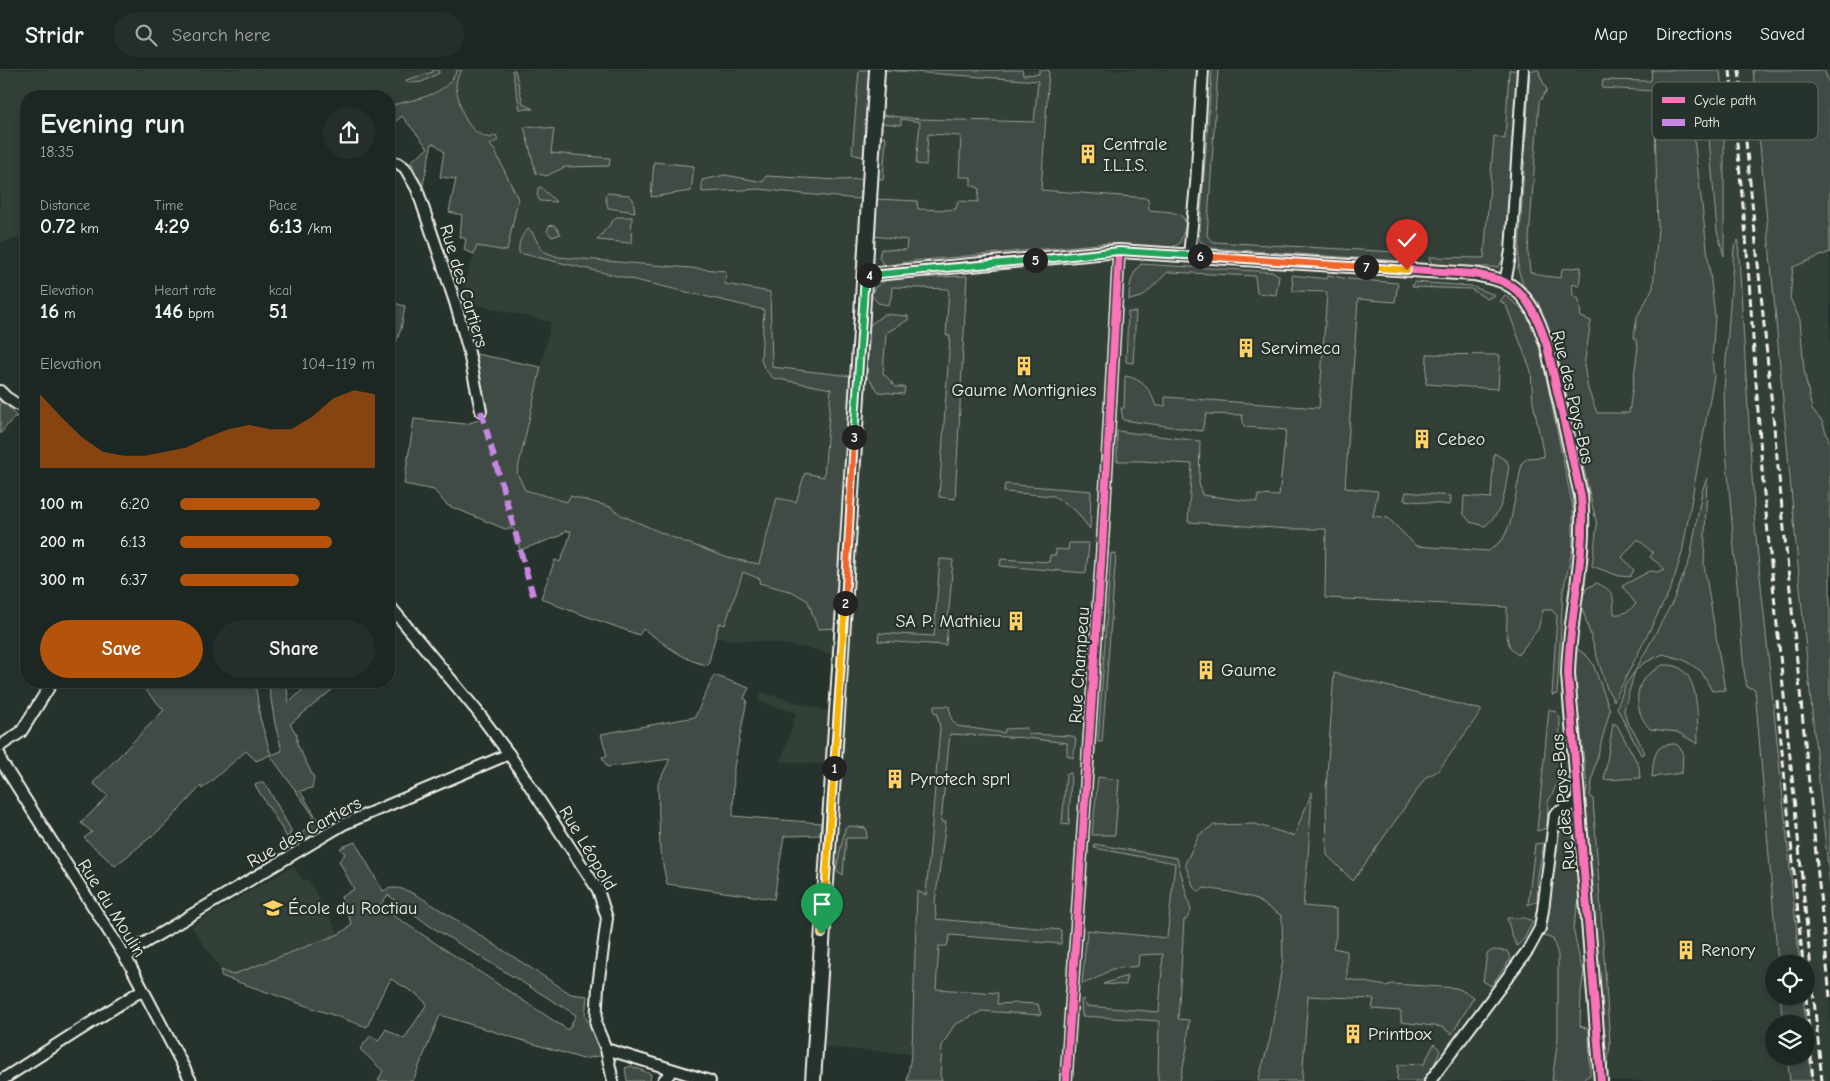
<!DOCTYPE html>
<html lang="en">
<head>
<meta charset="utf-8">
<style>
	:root { --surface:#1c2622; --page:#252e2a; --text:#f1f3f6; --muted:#a0a5a5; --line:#3a4340; --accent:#b45309 }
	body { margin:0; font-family:"Comic Neue",sans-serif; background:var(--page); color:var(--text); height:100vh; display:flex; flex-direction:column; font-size:19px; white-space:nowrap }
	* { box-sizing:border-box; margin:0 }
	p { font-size:16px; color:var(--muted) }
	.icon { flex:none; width:28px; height:28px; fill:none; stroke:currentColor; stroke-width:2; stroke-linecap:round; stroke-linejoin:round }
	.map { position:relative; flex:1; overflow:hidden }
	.sheet { position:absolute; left:20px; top:20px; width:375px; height:598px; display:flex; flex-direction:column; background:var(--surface); border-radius:20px; box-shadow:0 2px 8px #0003,0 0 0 1px var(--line) }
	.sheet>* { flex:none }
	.controls { position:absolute; left:1765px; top:885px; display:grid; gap:10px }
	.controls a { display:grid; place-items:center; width:50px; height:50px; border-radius:50%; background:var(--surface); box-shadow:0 2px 8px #0003,0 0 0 1px var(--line); font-size:25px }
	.pin { position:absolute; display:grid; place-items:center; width:42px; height:42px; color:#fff; margin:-51px -21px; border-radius:50% 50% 50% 0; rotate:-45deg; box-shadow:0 0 5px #0007 }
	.pin .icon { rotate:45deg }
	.km { position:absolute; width:25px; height:25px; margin:-12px; border-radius:50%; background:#222; color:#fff; font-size:14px; line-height:25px; text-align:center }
	.round { display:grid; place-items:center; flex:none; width:52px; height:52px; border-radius:26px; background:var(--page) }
	.summary { display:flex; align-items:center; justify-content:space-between; height:85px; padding:0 20px }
	h1 { font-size:28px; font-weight:600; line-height:38px }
	.stats { display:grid; grid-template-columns:repeat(3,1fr); gap:8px; height:85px; padding:5px 20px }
	.stats div { display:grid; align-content:center }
	.stats b { font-size:21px; font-weight:600 }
	.stats small { font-size:14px; font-weight:400 }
	.stats p { font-size:14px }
	.chart { height:140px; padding:10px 20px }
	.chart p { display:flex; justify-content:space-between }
	.chart svg { width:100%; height:90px; margin-top:5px; fill:var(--accent); opacity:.7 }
	.cta { display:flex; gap:10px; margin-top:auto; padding:10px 20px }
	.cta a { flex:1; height:58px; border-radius:30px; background:var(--accent); color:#fff; font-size:20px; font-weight:600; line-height:58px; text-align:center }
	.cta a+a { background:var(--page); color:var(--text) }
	ul { padding:0 20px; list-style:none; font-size:16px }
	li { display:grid; grid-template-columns:80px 60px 1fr; align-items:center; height:38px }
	li i { height:12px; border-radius:6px; background:var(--accent) }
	header { display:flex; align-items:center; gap:30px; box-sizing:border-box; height:70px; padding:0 25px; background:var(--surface); border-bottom:1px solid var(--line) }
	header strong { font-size:24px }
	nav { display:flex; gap:28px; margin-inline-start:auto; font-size:18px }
	.search { width:350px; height:45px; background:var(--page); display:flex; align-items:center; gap:12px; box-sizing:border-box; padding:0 18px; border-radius:28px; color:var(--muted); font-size:19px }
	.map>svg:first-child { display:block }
	.built { fill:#333f39; fill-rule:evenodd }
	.green { fill:#414b45; stroke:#9a9e96; fill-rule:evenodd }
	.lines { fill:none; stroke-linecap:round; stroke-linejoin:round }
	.minor-casing { stroke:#f4f1e8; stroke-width:14 }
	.tertiary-casing { stroke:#f4f1e8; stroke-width:16 }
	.secondary-casing { stroke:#f4f1e8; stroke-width:18 }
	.minor { stroke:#26332d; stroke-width:10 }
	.tertiary { stroke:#26332d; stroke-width:12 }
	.secondary { stroke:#26332d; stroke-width:14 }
	.rail { stroke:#f4f1e8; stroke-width:3; stroke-dasharray:8 4; stroke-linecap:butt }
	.quiet { stroke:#c787e3; stroke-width:6; stroke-dasharray:12 6; stroke-linecap:butt }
	.cycleway-casing { stroke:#26332d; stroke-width:11 }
	.cycleway { stroke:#fb73b8; stroke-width:8 }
	.split-1-casing { stroke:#fff; stroke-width:10 }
	.split-2-casing { stroke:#fff; stroke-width:10 }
	.split-3-casing { stroke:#fff; stroke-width:10 }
	.split-4-casing { stroke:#fff; stroke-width:10 }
	.split-5-casing { stroke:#fff; stroke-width:10 }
	.split-6-casing { stroke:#fff; stroke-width:10 }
	.split-7-casing { stroke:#fff; stroke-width:10 }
	.split-8-casing { stroke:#fff; stroke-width:10 }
	.split-1 { stroke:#f5b400; stroke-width:6 }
	.split-2 { stroke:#f5b400; stroke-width:6 }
	.split-3 { stroke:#f0652b; stroke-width:6 }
	.split-4 { stroke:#22a559; stroke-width:6 }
	.split-5 { stroke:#22a559; stroke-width:6 }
	.split-6 { stroke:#22a559; stroke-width:6 }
	.split-7 { stroke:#f0652b; stroke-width:6 }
	.split-8 { stroke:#f5b400; stroke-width:6 }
	.labels { text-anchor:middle; stroke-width:4.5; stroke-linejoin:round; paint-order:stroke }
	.poi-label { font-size:18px; fill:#f4f1e8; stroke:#26332d; text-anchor:start }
	.street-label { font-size:18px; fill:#f4f1e8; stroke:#26332d }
	.key { fill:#26332d; stroke:#646c65; stroke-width:1 }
	.key-label { font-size:14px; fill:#f4f1e8 }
</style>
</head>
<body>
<header>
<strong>Stridr</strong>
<div class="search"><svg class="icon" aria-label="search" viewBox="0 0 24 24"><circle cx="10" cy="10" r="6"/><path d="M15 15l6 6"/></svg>Search here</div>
<nav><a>Map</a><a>Directions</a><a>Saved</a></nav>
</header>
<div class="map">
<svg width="1830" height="1011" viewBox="0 0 1830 1011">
	<rect width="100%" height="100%" fill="#26332d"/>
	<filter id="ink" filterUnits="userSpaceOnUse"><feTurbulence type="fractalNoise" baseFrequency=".02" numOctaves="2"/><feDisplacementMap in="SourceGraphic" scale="10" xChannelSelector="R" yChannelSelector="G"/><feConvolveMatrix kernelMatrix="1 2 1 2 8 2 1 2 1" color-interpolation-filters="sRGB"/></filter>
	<g filter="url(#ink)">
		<g class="built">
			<path d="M0,0H873L867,105L851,246L845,414L796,432L777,428L760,494L728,488L669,466L621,445L610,437L567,432L525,420L517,403L551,252L463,232V217L477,176L495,81L389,41V26H26V166L0,173Z"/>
			<path d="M877,0H1830V1011H907L911,984L820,977ZM1774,894H1806V926H1774ZM1774,954H1806V986H1774Z"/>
			<path d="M743,502L761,509L759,513L793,522L808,531L814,543L828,558H836L835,580L831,584L822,583L823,581L777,573L716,568L719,553L725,555Z"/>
			<path d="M761,622L830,642L825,694L781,692L796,643L758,631Z"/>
			<path d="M293,796L303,811L307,809L315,821L339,864L231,905L221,900L191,856Z"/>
		</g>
		<g class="green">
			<path d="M432,0H439V3L422,12L408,13L406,10L433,2Z"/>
			<path d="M457,0H462C459,5 456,9 456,15C456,20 458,26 459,30C463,48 471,64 490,68L496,65L498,70L490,75L495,81L518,129L507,181L477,176L474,184L464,180L466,169L460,167L462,145L449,142L456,109L440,107L444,82L438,76L432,73L422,119L411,91L428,78L402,46L389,57V36C413,29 447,27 457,0Z"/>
			<path d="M512,0H515L523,34L533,39H520Z"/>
			<path d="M859,0H869L863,87L852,84Z"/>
			<path d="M885,0H1022L1023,5L1039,4V0H1049L1041,120L1148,128L1149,140C1161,142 1188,139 1185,157C1184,163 1181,168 1180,173L1171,178L1108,173L913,191L885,196L879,188L881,179L906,180L907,170L873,166L876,129L917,131L918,139L946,140L956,139L958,131L978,132L979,118L971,115V107H959L961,66L928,64L926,95L916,94L920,52L901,49V55L882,53L881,45L920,49L1034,52L1038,11Z"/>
			<path d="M1212,0H1218L1207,166L1214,172L1415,183L1414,192L1210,178L1199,170Z"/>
			<path d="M1509,0H1518L1506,185L1498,197H1452L1431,193L1429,187L1484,188L1494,66L1505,69Z"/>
			<path d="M1530,0H1539L1540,6L1547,20L1539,32L1528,183L1530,202L1544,206L1561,208L1562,199L1581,197L1579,216L1572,214L1573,226L1579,229L1581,247L1591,251L1584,296L1588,319L1597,343H1629L1638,277L1637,271L1634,267L1637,247L1653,218L1658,158L1654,21L1602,18L1603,10L1651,11L1652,0H1720L1726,68H1724V186L1717,161L1709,68H1694L1715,246L1712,290L1714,306L1682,483L1671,518L1614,631L1607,619L1580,531L1587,518L1597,513C1615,522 1613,525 1614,544C1624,545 1629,541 1636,534L1622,516L1650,501L1657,502L1665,499L1650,487L1653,483L1638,469L1622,487L1634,500L1630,507L1619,506L1592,496L1597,455L1558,290L1538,232L1523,215L1518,199Z"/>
			<path d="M1753,0H1824L1830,15V182L1793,197L1790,228L1800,250L1804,300L1812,340L1822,351L1830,374V815C1800,544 1779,272 1753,0Z"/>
			<path d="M530,56L554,59L551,83L610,88L609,96L565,97L546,106L536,103L524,57Z"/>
			<path d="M884,66L886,68L883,110L877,107L880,69Z"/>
			<path d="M654,92L694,96L691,121L651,127Z"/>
			<path d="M725,105L763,112L766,106L838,110L864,109L859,129L803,124L760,119L702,122V110Z"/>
			<path d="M541,117C546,123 551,126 556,132L540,131L537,125L538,118Z"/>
			<path d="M607,123L629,125L633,129L635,142L608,138L605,126Z"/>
			<path d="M616,147H632L631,173L597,170Z"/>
			<path d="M554,155L561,164L552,167L547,161L549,156Z"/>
			<path d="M529,159L532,162L542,181L558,187L726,201L725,214L770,222L772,297L851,306L836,558L818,559L808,531L793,522L759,513L760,509L743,502L725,555L719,553L708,595C684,592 663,572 643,559L639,565L558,536L541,528L555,490L560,492L567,475L571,461H565L560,466L520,480L514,459H505L447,435L434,420L404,414L414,349L466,354L485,348L476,284L541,297L517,403L525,420L567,432L570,426L611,437L621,445L669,466L728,488L759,494L777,428L796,432L805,403L824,407L831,319L773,308L764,298L761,290L764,240L519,183C518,174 521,164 529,159Z"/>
			<path d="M1738,170L1755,457L1800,894H1778L1755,619L1747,617L1744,601L1726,379L1724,320L1734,177Z"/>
			<path d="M1141,194L1274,202L1279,206L1276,225L1257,223L1255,206L1168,202L1142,227L1129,230C1129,216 1131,204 1141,194Z"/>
			<path d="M1292,205L1327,209L1328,205L1348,209L1398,213L1395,232L1358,229L1345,418L1378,421L1373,446L1388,448L1416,476L1489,481L1503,469L1510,454L1522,393L1527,388L1544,387L1533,332L1531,301L1506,235L1500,231L1505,225L1528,244L1540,278L1573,438V477L1563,521L1557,624L1552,625L1557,546L1552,540H1543L1538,559L1518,585C1502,575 1508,554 1507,537L1325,528L1326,459H1289L1188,452L1192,394L1142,391H1117V361L1200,371L1199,413L1202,425L1257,432L1258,425L1279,426L1286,360L1244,357L1242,345L1206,344L1202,361L1123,350L1121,338H1124L1125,306C1143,309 1150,319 1156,336H1165V327L1319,338L1327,222L1293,221Z"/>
			<path d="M967,206L955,429L939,427L950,266L946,265L949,219L892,217L891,228L888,235L878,233L871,225L875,217L888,209Z"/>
			<path d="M1414,212L1471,216L1495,225L1487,229L1471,219L1412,217Z"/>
			<path d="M391,232L405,236L401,259L389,291V239Z"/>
			<path d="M1128,242H1136L1133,293L1126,292Z"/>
			<path d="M884,244L908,246V250L886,263L883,303L896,317H905L904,324L879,322L866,305L869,256Z"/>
			<path d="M1427,284L1500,285L1498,319L1426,314Z"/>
			<path d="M0,327L17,347H14L0,364Z"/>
			<path d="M1494,383L1507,391L1509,396C1504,421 1506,439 1485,456L1470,452L1463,443L1464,426L1491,428Z"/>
			<path d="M1707,408L1704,495L1725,620L1712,621L1701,601L1684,590L1663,584L1644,593L1635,601L1624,640L1627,652L1636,665L1645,683L1641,685L1617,638L1625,615L1635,601L1673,531L1690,489L1702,421Z"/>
			<path d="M1005,414L1091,421L1090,459L1076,441L1054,426L1004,422Z"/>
			<path d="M1406,422L1451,426L1450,435L1404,430Z"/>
			<path d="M1069,473H1089L1086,503L1000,496L1001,489L1049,492L1050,485H1056V479L1068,480Z"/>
			<path d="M1111,483L1116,484L1102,672H1098Z"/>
			<path d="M940,489L953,490L946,575L878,571L879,563L934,566Z"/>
			<path d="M1576,578L1587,586L1593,594L1610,640L1594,699L1590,726L1593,729L1610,973L1607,1001L1585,734L1587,716L1573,597Z"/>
			<path d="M1662,595C1667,595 1674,595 1678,597C1701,609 1697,652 1698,674L1677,662L1650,659C1638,646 1633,626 1643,610C1647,604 1657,599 1662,595Z"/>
			<path d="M1334,603L1482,640L1438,701L1426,707L1353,811L1327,785L1326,721Z"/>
			<path d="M714,605L749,618L744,628L747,630L734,697L733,746L821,753L820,765L784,766L774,829L667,814L660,781L658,714L670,689L607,697L602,687L607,686L601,664L695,647Z"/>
			<path d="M137,611H255L260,648L271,685L282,681L275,654L268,611H286L289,633L311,611H343L290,654L297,665V674L314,708L312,718L300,721L324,760L303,772L301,764L311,753L313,745L270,685L256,691L246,681L202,719L201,716L164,756L115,796L84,768L92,762L81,753L108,726L93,713L164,640Z"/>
			<path d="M934,636H949L952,650L957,656L1004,663L1005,659L1027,658L1029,664L1072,666L1076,669L1073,688L1067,685V673L1027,668L950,664L941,752H946L935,832L936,849L1061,860V874L950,865L947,876H939L936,919L998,923L997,934L1017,933L1038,934L1041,945L982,941L954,955L942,976L940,1005L942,1011H907L912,979L917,821L926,825L940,658L937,643L934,642Z"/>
			<path d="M1549,639L1556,642L1560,648L1559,710L1548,732L1547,758L1537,761Z"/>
			<path d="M1613,653L1617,655L1639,696L1640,708L1604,710Z"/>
			<path d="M1676,674L1683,681L1682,703L1652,707C1653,698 1653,679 1663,676C1667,674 1673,674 1676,674Z"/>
			<path d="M1071,703L1069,755L1062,754L1066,704Z"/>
			<path d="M1098,707L1119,710L1115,765H1092Z"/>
			<path d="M261,712L265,713L291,760L290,765L287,767L255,715Z"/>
			<path d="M1312,722L1308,788L1303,836L1336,839V866L1333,878L1347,881V909L1386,916L1392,914L1457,918L1474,927L1452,964L1442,957L1401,952V941L1372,939L1374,929L1308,926L1302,1011H1258L1270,969L1283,890L1282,846L1254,828L1230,822L1204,818L1200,822L1194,818L1185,794L1199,765L1214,755L1255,754L1294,766Z"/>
			<path d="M850,756L866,758L867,768H846L843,805L836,800L845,758Z"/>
			<path d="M1562,758L1573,760L1580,826L1573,858L1580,891L1584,901L1581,922L1580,956L1589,959L1590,1005L1580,1011H1552L1558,969V885L1553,869L1544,866L1558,765Z"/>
			<path d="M355,772L383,821C398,813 412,823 425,830L571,924L587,926L585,946L604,985L583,989L440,945L413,1011H378L383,1001L360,979L371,965L378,971L386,959L404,969L427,934L416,924L391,909L381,926L367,957L221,906V900L232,905L339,864L352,855L341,827L354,819L339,791L345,784L340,778ZM388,825L430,856L576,945L568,960L379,836Z"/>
			<path d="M1544,773L1538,806L1537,831L1528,835L1535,774Z"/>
			<path d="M1094,774L1177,788L1191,841L1186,850H1184L1178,949L1189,950L1187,978L1180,1011H1158L1159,951L1082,946L1081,930L1083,929L1086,936L1159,942L1163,884L1139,885L1138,896L1112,899L1095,909L1082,914L1087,860L1167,868L1175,793L1094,778Z"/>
			<path d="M1507,848H1524L1533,851L1524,869L1517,876L1512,866Z"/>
			<path d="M1493,880L1507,881L1511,888L1491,916L1483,911L1487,884Z"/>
			<path d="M1127,906L1126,915L1103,914Z"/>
			<path d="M1780,926H1803L1806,954H1783Z"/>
			<path d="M1806,954L1812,1011H1790L1787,986H1806Z"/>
			<path d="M1434,974L1440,980L1431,1003L1424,1011H1397L1398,995L1424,994Z"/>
			<path d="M631,996L651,1004L650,1011H627L625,998Z"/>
		</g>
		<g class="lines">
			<defs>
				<g id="minor">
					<path d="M389,91L398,93L405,98L417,119L455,232L468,278L481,341"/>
					<path d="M1189,186L1196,114L1203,0"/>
					<path d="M1505,213L1511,181L1523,0"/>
					<path d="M0,321L6,327L26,340"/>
					<path d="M389,535L477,641L509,684L598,820L607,848L598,916L596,955L606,979L613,1011"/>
					<path d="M0,676L21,662L53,611"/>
					<path d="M0,685L1,691L130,895L191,1011"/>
					<path d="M126,888L141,875L344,754L509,684"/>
					<path d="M606,979L710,1011"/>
					<path d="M0,1011L142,920"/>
					<path d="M663,1011L673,1000"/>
					<path d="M1066,1011L1103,465L1119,181"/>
					<path d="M1430,1011L1528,880L1540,858L1543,840L1555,744L1578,731"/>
				</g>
				<path id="tertiary" d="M865,205L1119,181L1474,204C1483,206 1495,208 1504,212C1529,224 1539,251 1547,276L1581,426C1587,486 1569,545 1568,604L1601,1011"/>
				<path id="secondary" d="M813,1011L845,521L877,0"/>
			</defs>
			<use href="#minor" class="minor-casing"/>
			<use href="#tertiary" class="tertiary-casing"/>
			<use href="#secondary" class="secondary-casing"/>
			<use href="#minor" class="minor"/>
			<use href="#tertiary" class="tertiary"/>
			<use href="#secondary" class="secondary"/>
			<g class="rail">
				<path d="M1730,0L1746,167L1763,413L1822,1011"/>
				<path d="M1739,0L1830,927"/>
				<path d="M1777,630L1803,894"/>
				<path d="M1806,926L1813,1011"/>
			</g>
			<path class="quiet" d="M481,341L534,529"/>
			<defs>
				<g id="cycleway">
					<path d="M865,205L1119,181L1474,204C1483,206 1495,208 1504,212C1529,224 1539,251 1547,276L1581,426C1587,486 1569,545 1568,604L1601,1011"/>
					<path d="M1066,1011L1103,465L1119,181"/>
				</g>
			</defs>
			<use href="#cycleway" class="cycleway-casing"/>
			<use href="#cycleway" class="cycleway"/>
		</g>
	</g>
	<g class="lines" filter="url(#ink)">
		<defs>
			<path id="split-1" d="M822,864L834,698"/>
			<path id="split-2" d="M834,698L845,533"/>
			<path id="split-3" d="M845,533L854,367"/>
			<path id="split-4" d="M854,367L865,205H869"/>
			<path id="split-5" d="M869,205L1035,190"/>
			<path id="split-6" d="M1035,190L1119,181L1200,186"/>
			<path id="split-7" d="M1200,186L1366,197"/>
			<path id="split-8" d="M1366,197L1407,200"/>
		</defs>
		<use href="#split-1" class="split-1-casing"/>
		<use href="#split-2" class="split-2-casing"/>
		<use href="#split-3" class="split-3-casing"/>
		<use href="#split-4" class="split-4-casing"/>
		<use href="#split-5" class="split-5-casing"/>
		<use href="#split-6" class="split-6-casing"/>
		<use href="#split-7" class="split-7-casing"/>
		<use href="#split-8" class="split-8-casing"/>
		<use href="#split-1" class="split-1"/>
		<use href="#split-2" class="split-2"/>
		<use href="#split-3" class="split-3"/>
		<use href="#split-4" class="split-4"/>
		<use href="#split-5" class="split-5"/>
		<use href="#split-6" class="split-6"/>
		<use href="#split-7" class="split-7"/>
		<use href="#split-8" class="split-8"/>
	</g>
	<defs>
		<symbol id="building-bare" viewBox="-9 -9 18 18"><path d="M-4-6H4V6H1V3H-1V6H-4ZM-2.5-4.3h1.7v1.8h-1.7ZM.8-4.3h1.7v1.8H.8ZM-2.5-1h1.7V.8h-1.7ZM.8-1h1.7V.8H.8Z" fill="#ffd166" stroke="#26332d" stroke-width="2.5" paint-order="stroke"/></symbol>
		<symbol id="school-bare" viewBox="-9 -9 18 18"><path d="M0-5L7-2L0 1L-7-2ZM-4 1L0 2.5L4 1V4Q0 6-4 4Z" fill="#ffd166" stroke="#26332d" stroke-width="2.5" paint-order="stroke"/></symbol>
	</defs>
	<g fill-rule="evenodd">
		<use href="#building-bare" x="1074" y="70" width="28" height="28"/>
		<use href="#building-bare" x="1232" y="264" width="28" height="28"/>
		<use href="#building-bare" x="1010" y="282" width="28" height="28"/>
		<use href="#building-bare" x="1408" y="355" width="28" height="28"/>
		<use href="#building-bare" x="1002" y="537" width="28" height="28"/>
		<use href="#building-bare" x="1192" y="586" width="28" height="28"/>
		<use href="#building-bare" x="881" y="695" width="28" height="28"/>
		<use href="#school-bare" x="259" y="824" width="28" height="28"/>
		<use href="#building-bare" x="1672" y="866" width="28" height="28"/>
		<use href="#building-bare" x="1339" y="950" width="28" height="28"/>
	</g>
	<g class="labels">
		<g class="poi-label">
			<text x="1103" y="80">Centrale<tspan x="1103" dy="21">I.L.I.S.</tspan></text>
			<text x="1261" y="284">Servimeca</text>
			<text x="1024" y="326" text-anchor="middle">Gaume Montignies</text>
			<text x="1437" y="375">Cebeo</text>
			<text x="1001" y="557" text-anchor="end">SA P. Mathieu</text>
			<text x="1221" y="606">Gaume</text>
			<text x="910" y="715">Pyrotech sprl</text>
			<text x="288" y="844">École du Roctiau</text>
			<text x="1701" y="886">Renory</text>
			<text x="1368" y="970">Printbox</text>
		</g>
		<g class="street-label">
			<text transform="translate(464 216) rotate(73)" y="6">Rue des Cartiers</text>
			<text transform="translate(1573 327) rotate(77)" y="6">Rue des Pays-Bas</text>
			<text transform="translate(1079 595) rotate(-86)" y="6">Rue Champeau</text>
			<text transform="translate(1563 732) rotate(-95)" y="6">Rue des Pays-Bas</text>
			<text transform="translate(304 762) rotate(-29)" y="6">Rue des Cartiers</text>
			<text transform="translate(588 778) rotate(59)" y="6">Rue Léopold</text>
			<text transform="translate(112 838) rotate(58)" y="6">Rue du Moulin</text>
		</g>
	</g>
	<rect x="1652" y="12" width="166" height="58" rx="8" class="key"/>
	<rect x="1662" y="27" width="23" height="6" fill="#fb73b8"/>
	<rect x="1662" y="49" width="23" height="7" fill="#c787e3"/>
	<g class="key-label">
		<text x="1694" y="35">Cycle path</text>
		<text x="1694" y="57">Path</text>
	</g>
</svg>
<div class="controls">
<a><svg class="icon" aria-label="locate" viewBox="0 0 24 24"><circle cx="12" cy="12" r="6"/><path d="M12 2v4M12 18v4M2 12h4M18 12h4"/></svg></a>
<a><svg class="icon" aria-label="layers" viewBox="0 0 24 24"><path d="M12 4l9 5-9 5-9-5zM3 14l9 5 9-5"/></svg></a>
</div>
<div class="pin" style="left:822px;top:864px;background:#1e9e55"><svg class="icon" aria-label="arrive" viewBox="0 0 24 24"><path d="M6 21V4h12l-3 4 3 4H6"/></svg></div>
<div class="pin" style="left:1407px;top:200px;background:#d93025"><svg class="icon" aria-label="check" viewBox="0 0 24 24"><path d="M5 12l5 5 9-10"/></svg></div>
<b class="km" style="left:834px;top:698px">1</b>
<b class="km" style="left:845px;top:533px">2</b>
<b class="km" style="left:854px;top:367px">3</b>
<b class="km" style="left:869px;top:205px">4</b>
<b class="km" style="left:1035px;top:190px">5</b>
<b class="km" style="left:1200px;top:186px">6</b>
<b class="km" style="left:1366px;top:197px">7</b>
<section class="sheet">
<div class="summary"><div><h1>Evening run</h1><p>18:35</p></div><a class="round"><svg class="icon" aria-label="share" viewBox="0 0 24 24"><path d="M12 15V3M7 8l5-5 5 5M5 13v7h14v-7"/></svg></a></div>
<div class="stats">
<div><p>Distance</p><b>0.72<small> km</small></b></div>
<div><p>Time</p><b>4:29</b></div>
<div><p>Pace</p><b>6:13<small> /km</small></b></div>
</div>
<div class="stats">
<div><p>Elevation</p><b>16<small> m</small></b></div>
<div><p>Heart rate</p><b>146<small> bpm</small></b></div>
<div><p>kcal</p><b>51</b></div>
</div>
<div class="chart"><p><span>Elevation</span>104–119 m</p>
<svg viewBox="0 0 160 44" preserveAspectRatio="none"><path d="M0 44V8L10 19L20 29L30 36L40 38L50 38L60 36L70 34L80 29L90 25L100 23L110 25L120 25L130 19L140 10L150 6L160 8V44z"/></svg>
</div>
<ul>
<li><b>100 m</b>6:20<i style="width:72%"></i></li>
<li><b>200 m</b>6:13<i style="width:78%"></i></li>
<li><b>300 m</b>6:37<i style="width:61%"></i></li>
</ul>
<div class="cta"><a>Save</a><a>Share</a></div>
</section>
</div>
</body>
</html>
